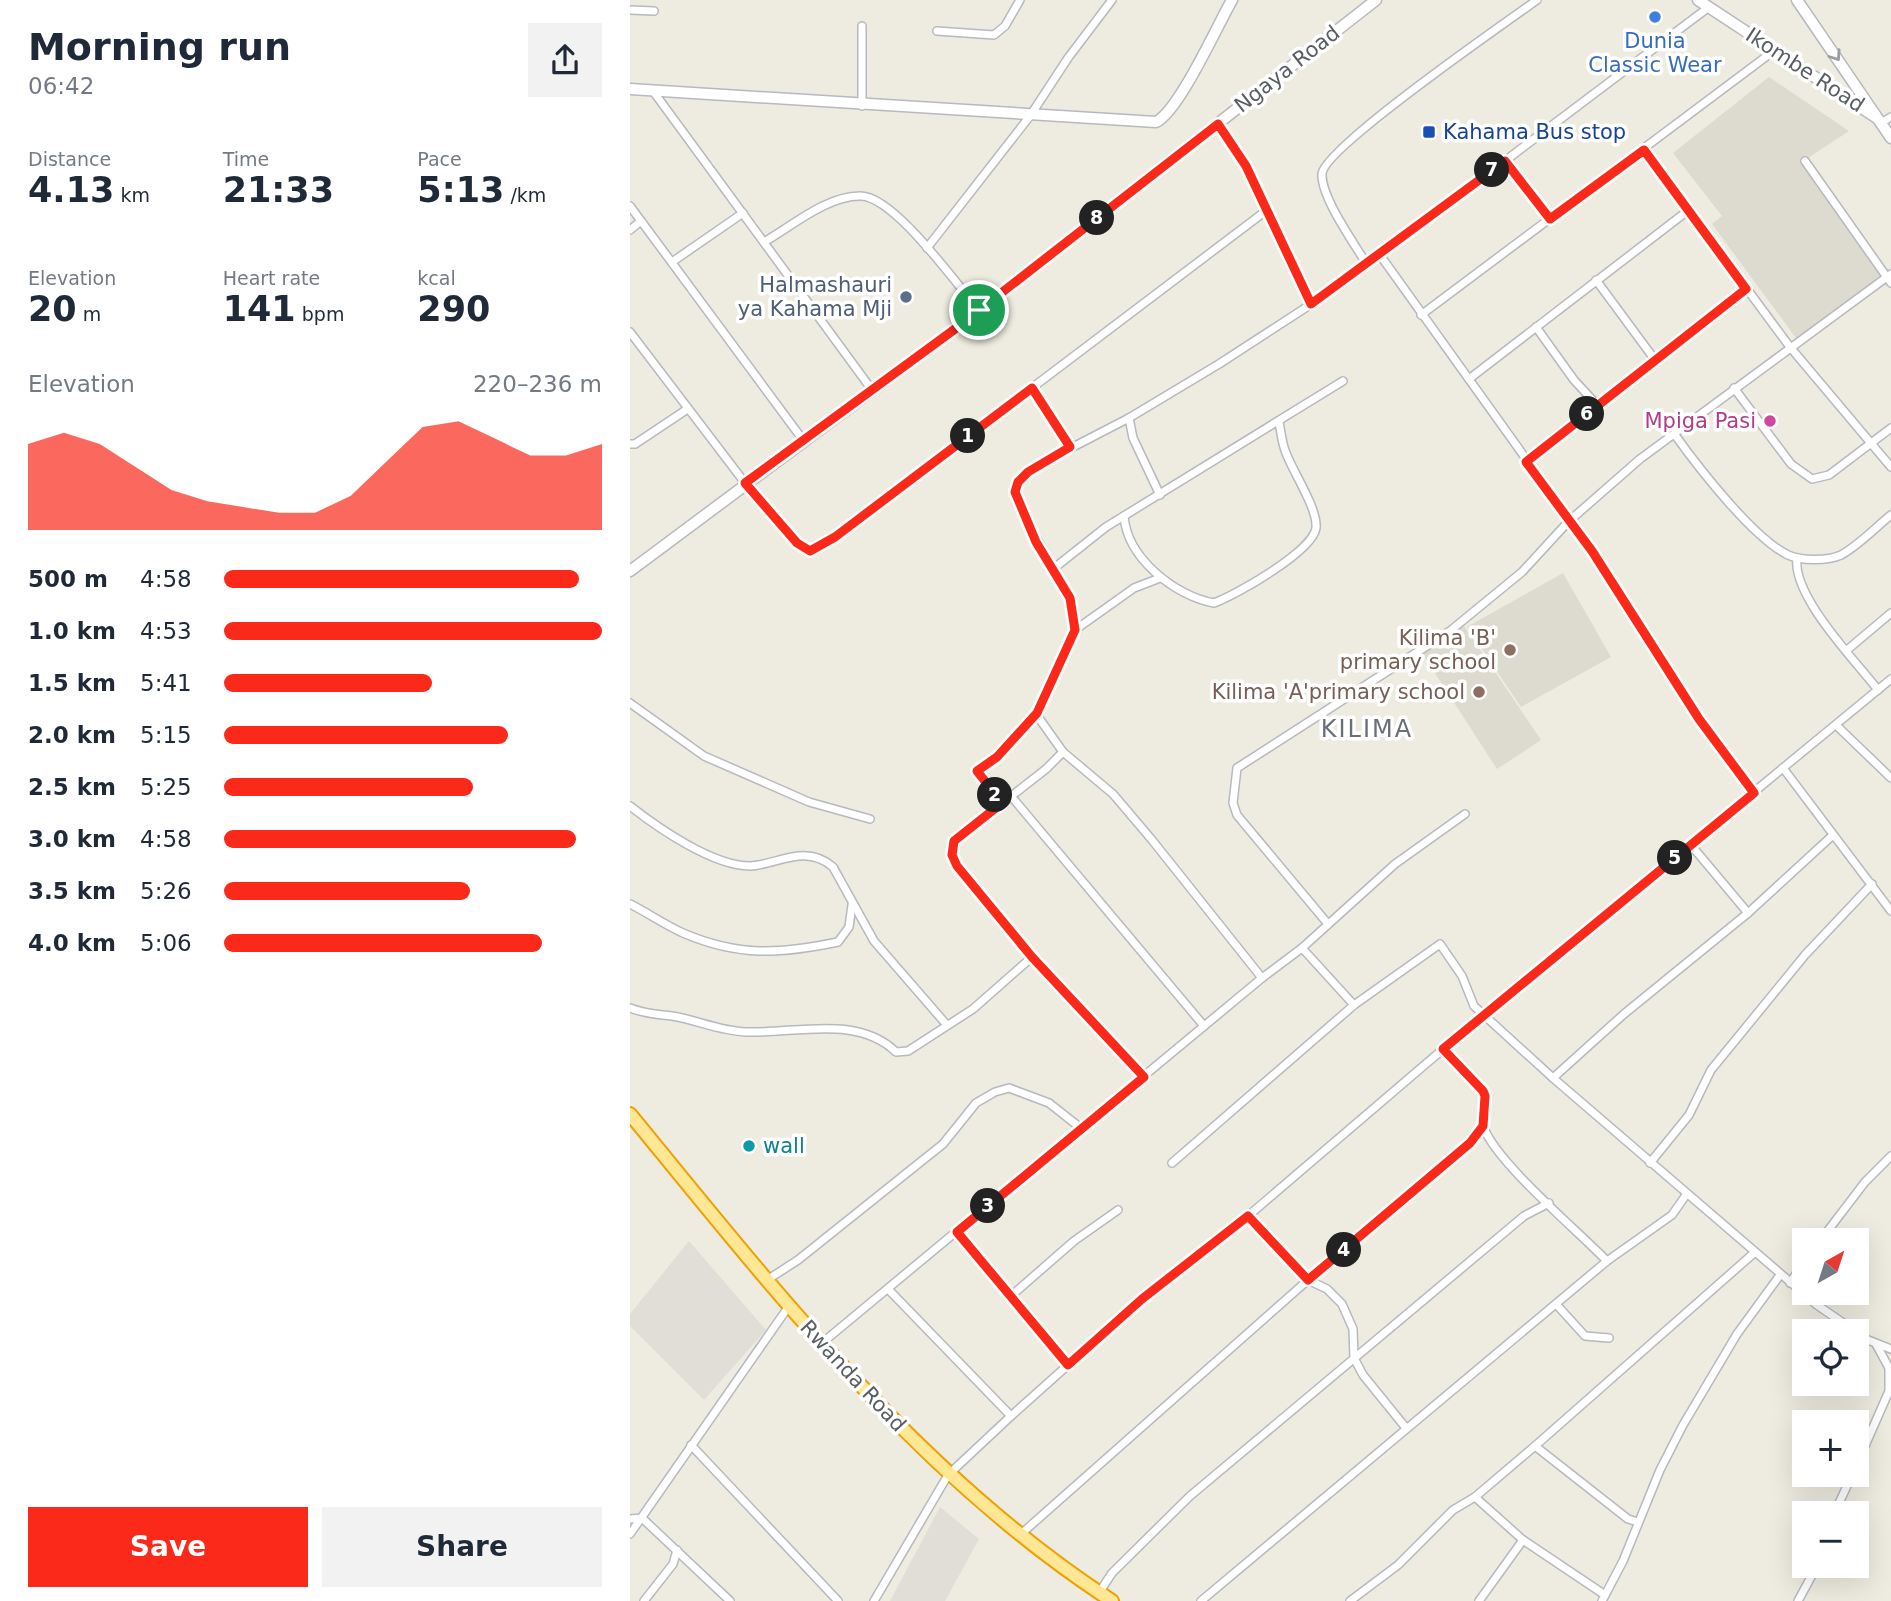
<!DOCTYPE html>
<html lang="en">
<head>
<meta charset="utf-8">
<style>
	:root { --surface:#fff; --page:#f2f2f3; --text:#1f2937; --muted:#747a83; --accent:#fa291a }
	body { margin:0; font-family:"DejaVu Sans",sans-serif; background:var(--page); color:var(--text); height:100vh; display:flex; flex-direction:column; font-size:26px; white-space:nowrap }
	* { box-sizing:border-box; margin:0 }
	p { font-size:23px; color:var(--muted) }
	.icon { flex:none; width:38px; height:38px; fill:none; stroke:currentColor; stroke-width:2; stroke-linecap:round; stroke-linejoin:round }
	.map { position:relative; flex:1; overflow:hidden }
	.panel { display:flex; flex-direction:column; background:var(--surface); width:630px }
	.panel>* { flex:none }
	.needle { width:46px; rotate:39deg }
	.fabs { position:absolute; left:1162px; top:1228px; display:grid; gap:14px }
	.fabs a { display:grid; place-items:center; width:77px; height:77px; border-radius:0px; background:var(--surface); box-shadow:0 7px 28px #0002; font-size:35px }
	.pin { position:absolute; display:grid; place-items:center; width:60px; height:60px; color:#fff; margin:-30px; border:4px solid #fff; border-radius:50%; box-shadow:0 2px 7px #0007 }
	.km { position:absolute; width:35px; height:35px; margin:-18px; border-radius:50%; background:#222; color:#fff; font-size:19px; line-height:35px; text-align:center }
	.round { display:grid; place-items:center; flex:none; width:74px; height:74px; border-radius:0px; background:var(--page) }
	.headline { display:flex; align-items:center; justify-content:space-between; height:119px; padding:0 28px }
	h1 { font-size:38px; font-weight:600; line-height:52px }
	.stats { display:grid; grid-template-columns:repeat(3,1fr); gap:10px; height:119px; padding:7px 28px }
	.stats div { display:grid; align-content:center }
	.stats b { font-size:35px; font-weight:600 }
	.stats small { font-size:19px; font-weight:400 }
	.stats p { font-size:19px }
	.chart { height:196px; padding:14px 28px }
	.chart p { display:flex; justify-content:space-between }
	.chart svg { width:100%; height:126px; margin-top:7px; fill:var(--accent); opacity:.7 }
	.primary-button { display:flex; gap:14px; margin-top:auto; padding:14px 28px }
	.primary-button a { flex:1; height:80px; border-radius:0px; background:var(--accent); color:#fff; font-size:28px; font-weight:600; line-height:80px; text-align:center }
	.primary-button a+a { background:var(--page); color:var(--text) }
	ul { padding:0 28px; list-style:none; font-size:23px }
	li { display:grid; grid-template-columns:112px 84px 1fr; align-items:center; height:52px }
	li i { height:18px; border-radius:9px; background:var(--accent) }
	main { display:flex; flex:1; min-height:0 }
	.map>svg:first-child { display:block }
	.industrial { fill:#e1ded8 }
	.education { fill:#dddacf }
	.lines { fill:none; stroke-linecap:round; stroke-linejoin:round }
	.minor-casing { stroke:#b6b9bf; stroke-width:10 }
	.tertiary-casing { stroke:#b6b9bf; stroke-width:13 }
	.trunk-casing { stroke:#eea100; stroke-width:16 }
	.minor { stroke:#fff; stroke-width:7 }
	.tertiary { stroke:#fff; stroke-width:10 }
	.trunk { stroke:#ffe795; stroke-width:12 }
	.oneway { stroke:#9b9ea1 }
	.route-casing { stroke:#fff; stroke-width:14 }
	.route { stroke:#fa291a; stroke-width:9 }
	.shop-dot { fill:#3f7fe0; stroke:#fff; stroke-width:2.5 }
	.transit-dot { fill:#1a4fb4; stroke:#fff; stroke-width:2.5 }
	.service-dot { fill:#5c6f8a; stroke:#fff; stroke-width:2.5 }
	.hotel-dot { fill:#d1479c; stroke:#fff; stroke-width:2.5 }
	.education-dot { fill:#8d6e63; stroke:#fff; stroke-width:2.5 }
	.culture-dot { fill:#0f9aa8; stroke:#fff; stroke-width:2.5 }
	.labels { text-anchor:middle; stroke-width:7; stroke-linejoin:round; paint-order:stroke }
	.shop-label { font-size:21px; fill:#366cbe; stroke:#fff }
	.street-label { font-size:21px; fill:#595e63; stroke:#fff }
	.transit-label { font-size:21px; fill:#164399; stroke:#fff; text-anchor:start }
	.service-label { font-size:21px; fill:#4e5e75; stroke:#fff; text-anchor:end }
	.hotel-label { font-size:21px; fill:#b23c85; stroke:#fff; text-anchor:end }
	.education-label { font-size:21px; fill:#785e54; stroke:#fff; text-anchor:end }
	.culture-label { font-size:21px; fill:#0d838f; stroke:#fff; text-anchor:start }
	.quarter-label { font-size:24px; letter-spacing:2px; fill:#6a7075; stroke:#fff }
</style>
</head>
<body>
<main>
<section class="panel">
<div class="headline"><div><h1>Morning run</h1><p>06:42</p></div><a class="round"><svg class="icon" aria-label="share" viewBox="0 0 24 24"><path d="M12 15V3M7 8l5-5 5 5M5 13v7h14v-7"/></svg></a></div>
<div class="stats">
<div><p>Distance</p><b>4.13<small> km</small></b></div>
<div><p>Time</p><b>21:33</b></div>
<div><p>Pace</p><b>5:13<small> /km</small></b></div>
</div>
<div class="stats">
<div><p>Elevation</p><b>20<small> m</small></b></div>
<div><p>Heart rate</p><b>141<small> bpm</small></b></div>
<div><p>kcal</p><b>290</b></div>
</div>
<div class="chart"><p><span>Elevation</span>220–236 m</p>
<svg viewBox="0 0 160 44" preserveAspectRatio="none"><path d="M0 44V14L10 10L20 14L30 22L40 30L50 34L60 36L70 38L80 38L90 32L100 20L110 8L120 6L130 12L140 18L150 18L160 14V44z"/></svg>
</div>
<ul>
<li><b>500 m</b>4:58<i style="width:94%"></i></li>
<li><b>1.0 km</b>4:53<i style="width:100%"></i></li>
<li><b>1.5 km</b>5:41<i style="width:55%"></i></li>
<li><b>2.0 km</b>5:15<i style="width:75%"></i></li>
<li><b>2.5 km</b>5:25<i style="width:66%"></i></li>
<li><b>3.0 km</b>4:58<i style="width:93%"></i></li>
<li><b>3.5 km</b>5:26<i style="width:65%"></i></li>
<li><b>4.0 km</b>5:06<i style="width:84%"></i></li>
</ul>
<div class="primary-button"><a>Save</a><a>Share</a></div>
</section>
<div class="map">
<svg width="1261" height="1601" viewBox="0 0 1261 1601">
	<rect width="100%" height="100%" fill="#eeebe0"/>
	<g class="industrial">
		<path d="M59,1241L136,1330L74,1400L0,1326V1314Z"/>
		<path d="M310,1507L349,1539L315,1601H260Z"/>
	</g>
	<g class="education">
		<path d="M1139,77L1219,131L1172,162L1252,278L1166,338L1082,224L1092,216L1043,153Z"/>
		<path d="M933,573L981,657L891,707L837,627Z"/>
		<path d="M834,626L911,740L867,769L792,653Z"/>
	</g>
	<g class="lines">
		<defs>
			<g id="minor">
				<path d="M0,10L24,11"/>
				<path d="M307,31L364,35L375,26L390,0"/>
				<path d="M23,91L242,390"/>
				<path d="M232,106V26"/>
				<path d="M1251,123L1261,117"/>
				<path d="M588,124L616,166L681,304"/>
				<path d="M1014,150L1160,347L1261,467"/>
				<path d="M875,161L920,219"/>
				<path d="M1175,161L1261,283"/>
				<path d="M0,206L173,440"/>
				<path d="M0,230L11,221"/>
				<path d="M134,242C162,226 198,195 231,196C265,197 326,284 349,310"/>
				<path d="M297,248L400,116L438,58L482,0"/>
				<path d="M750,255L962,551L1069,719L1124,793"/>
				<path d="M42,262L113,213"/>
				<path d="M737,265C725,244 691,198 692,174C693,149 876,22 907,0"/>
				<path d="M966,280L1025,360"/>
				<path d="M791,315L1145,50"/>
				<path d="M906,327L944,380L968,406"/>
				<path d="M0,332L115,483L167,543L180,551L205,537L637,210"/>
				<path d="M839,379L1060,209"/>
				<path d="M402,388L440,447"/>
				<path d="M1104,388L1161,464L1182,479L1199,475L1261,428"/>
				<path d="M499,418L503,438L530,495"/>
				<path d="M1045,435C1068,467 1123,538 1158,555C1171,561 1198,561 1211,555C1228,546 1246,527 1261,515"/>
				<path d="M0,444H5L56,410"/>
				<path d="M896,462L1116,289"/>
				<path d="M494,516C497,558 545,596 584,603C606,595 683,551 686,528C688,509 663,472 656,453C652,444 651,432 649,422"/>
				<path d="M1167,558C1162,596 1224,659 1248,690"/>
				<path d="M423,569L476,527L713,381"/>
				<path d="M445,630L504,588L530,578"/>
				<path d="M1217,650L1261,613"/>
				<path d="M0,703L74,756L179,802L240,819"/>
				<path d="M406,714L433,752L483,794L522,840L632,978L672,948L724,1005L810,944L832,976L844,1006L923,1078L1187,1305L1238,1340L1261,1349"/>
				<path d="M1207,726L1261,778"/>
				<path d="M433,752L416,769L324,841L322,855L327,866L402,957L514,1077"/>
				<path d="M1153,768L1261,911"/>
				<path d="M381,796L574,1026"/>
				<path d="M372,803L347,771L367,756L406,714L445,630L440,598L397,521L385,492L388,482L412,463L499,418L589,364L709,286L1079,7"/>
				<path d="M0,806C28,828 83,866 120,866C147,865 175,843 203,867L244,941L316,1024"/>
				<path d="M1061,845L1118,913"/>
				<path d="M0,904C18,913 35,925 53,933C109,957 150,954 208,942L219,927L222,905"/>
				<path d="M698,924L607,815L603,803L607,768L820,631L892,572L938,522L1010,459L1261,274"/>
				<path d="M672,948L765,864L835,814"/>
				<path d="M0,1008C15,1014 26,1014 42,1016C67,1020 90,1031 116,1032C165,1034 227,1014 266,1052L278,1051L343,1009L402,957"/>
				<path d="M813,1049L853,1091C859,1103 850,1116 854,1128C867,1163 948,1231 977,1261"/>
				<path d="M923,1078L994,1014L1118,913L1203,835"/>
				<path d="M542,1163L724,1005"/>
				<path d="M1020,1163L1059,1115L1081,1070L1175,955L1242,884"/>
				<path d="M618,1216L678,1280L697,1289L712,1304L723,1329L724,1358L733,1375L776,1428"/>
				<path d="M327,1232L438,1365"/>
				<path d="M1190,1241L1235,1182L1261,1156"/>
				<path d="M137,1280L168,1260L313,1144L346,1103L365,1092L379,1088L419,1103L452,1129"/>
				<path d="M1160,1283L1174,1262"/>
				<path d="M258,1289L381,1416"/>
				<path d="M381,1296L444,1241L488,1210"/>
				<path d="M926,1304L955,1336L979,1338"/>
				<path d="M192,1343L632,978"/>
				<path d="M61,1445L208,1601"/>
				<path d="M905,1446L998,1519L1008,1522"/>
				<path d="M1227,1464L1259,1391V1368L1246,1344"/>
				<path d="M845,1497L893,1540L975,1595"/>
				<path d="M1204,1514L1222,1475"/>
				<path d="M0,1519L12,1518L100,1601"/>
				<path d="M0,1534L159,1306"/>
				<path d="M391,1534L678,1280L830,1153L853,1126"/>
				<path d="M469,1593L482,1573L560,1496L894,1216L919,1203"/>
				<path d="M14,1601L43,1564L47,1550"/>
				<path d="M244,1601L318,1475L381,1416L512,1299L618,1216L853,1015L1261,679"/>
				<path d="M571,1601L977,1261L1042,1215L1056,1195"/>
				<path d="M720,1601L768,1565L823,1510L845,1497L905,1446L1124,1253"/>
				<path d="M849,1601L893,1540"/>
				<path d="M972,1601L993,1561L1030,1470L1053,1425L1107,1334L1150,1275"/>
				<path d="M1168,1601L1187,1566"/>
			</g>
			<g id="tertiary">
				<path d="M1068,0L1247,118"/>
				<path d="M1167,0L1261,138"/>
				<path d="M0,89L526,122C549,111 587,26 602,0"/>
				<path d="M0,571L325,329L746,0"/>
			</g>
			<path id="trunk" d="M0,1114C145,1291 288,1475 482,1601"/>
		</defs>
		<use href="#minor" class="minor-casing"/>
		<use href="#tertiary" class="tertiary-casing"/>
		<use href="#trunk" class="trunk-casing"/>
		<use href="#minor" class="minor"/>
		<use href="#tertiary" class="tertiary"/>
		<use href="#trunk" class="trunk"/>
	</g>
	<defs><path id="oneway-chevron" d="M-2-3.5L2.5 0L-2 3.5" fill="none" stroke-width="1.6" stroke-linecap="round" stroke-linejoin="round" transform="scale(1.75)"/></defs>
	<use class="oneway" href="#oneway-chevron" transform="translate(1206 56) rotate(56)"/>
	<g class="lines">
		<defs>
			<path id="route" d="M588,124L616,166L681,304L875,161L920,219L1014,150L1116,289L896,462L962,551L1069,719L1124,793L813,1049L853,1091L855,1096L853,1126L840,1143L678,1280L618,1216L512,1299L438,1365L327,1232L514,1077L402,957L327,866L322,855L324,841L372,803L347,771L367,757L407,713L445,630L440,598L406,542L385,492L388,482L398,472L440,447L402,388L205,537L180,551L167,543L115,483L325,329Z"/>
		</defs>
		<use href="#route" class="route-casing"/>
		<use href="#route" class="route"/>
	</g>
	<circle class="shop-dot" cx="1025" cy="17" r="7"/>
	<rect class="transit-dot" x="792" y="125" width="14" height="14" rx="3.5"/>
	<circle class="service-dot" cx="276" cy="297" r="7"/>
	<circle class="hotel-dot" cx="1140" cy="421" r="7"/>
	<g class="education-dot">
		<circle cx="880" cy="650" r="7"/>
		<circle cx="849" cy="692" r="7"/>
	</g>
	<circle class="culture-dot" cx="119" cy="1146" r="7"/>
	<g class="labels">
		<g class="shop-label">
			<text x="1025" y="48">Dunia<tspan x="1025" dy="24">Classic Wear</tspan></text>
		</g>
		<g class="street-label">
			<text transform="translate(657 69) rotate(-38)" y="7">Ngaya Road</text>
			<text transform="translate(1175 70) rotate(33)" y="7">Ikombe Road</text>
			<text transform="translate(223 1376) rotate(47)" y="7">Rwanda Road</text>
		</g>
		<g class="transit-label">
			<text x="813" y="139">Kahama Bus stop</text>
		</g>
		<g class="service-label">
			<text x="262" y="292">Halmashauri<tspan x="262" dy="24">ya Kahama Mji</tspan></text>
		</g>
		<g class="hotel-label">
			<text x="1126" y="428">Mpiga Pasi</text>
		</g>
		<g class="education-label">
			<text x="866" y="645">Kilima 'B'<tspan x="866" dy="24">primary school</tspan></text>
			<text x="835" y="699">Kilima 'A'primary school</text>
		</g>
		<g class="culture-label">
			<text x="133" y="1153">wall</text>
		</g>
		<g class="quarter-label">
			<text x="737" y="737">KILIMA</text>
		</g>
	</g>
</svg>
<div class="fabs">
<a><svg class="needle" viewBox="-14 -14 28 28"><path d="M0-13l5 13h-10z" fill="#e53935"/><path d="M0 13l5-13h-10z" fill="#747a83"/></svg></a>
<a><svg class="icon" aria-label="locate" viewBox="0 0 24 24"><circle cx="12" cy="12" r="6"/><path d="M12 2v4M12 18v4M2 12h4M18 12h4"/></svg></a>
<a>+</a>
<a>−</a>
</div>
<div class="pin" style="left:349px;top:310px;background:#1e9e55"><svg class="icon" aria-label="arrive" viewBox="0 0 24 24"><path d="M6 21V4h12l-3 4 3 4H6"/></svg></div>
<b class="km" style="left:338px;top:436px">1</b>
<b class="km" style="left:365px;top:795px">2</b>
<b class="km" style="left:358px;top:1206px">3</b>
<b class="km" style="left:714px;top:1250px">4</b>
<b class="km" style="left:1045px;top:858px">5</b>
<b class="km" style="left:957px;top:414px">6</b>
<b class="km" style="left:862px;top:170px">7</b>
<b class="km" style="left:467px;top:218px">8</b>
</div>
</main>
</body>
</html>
